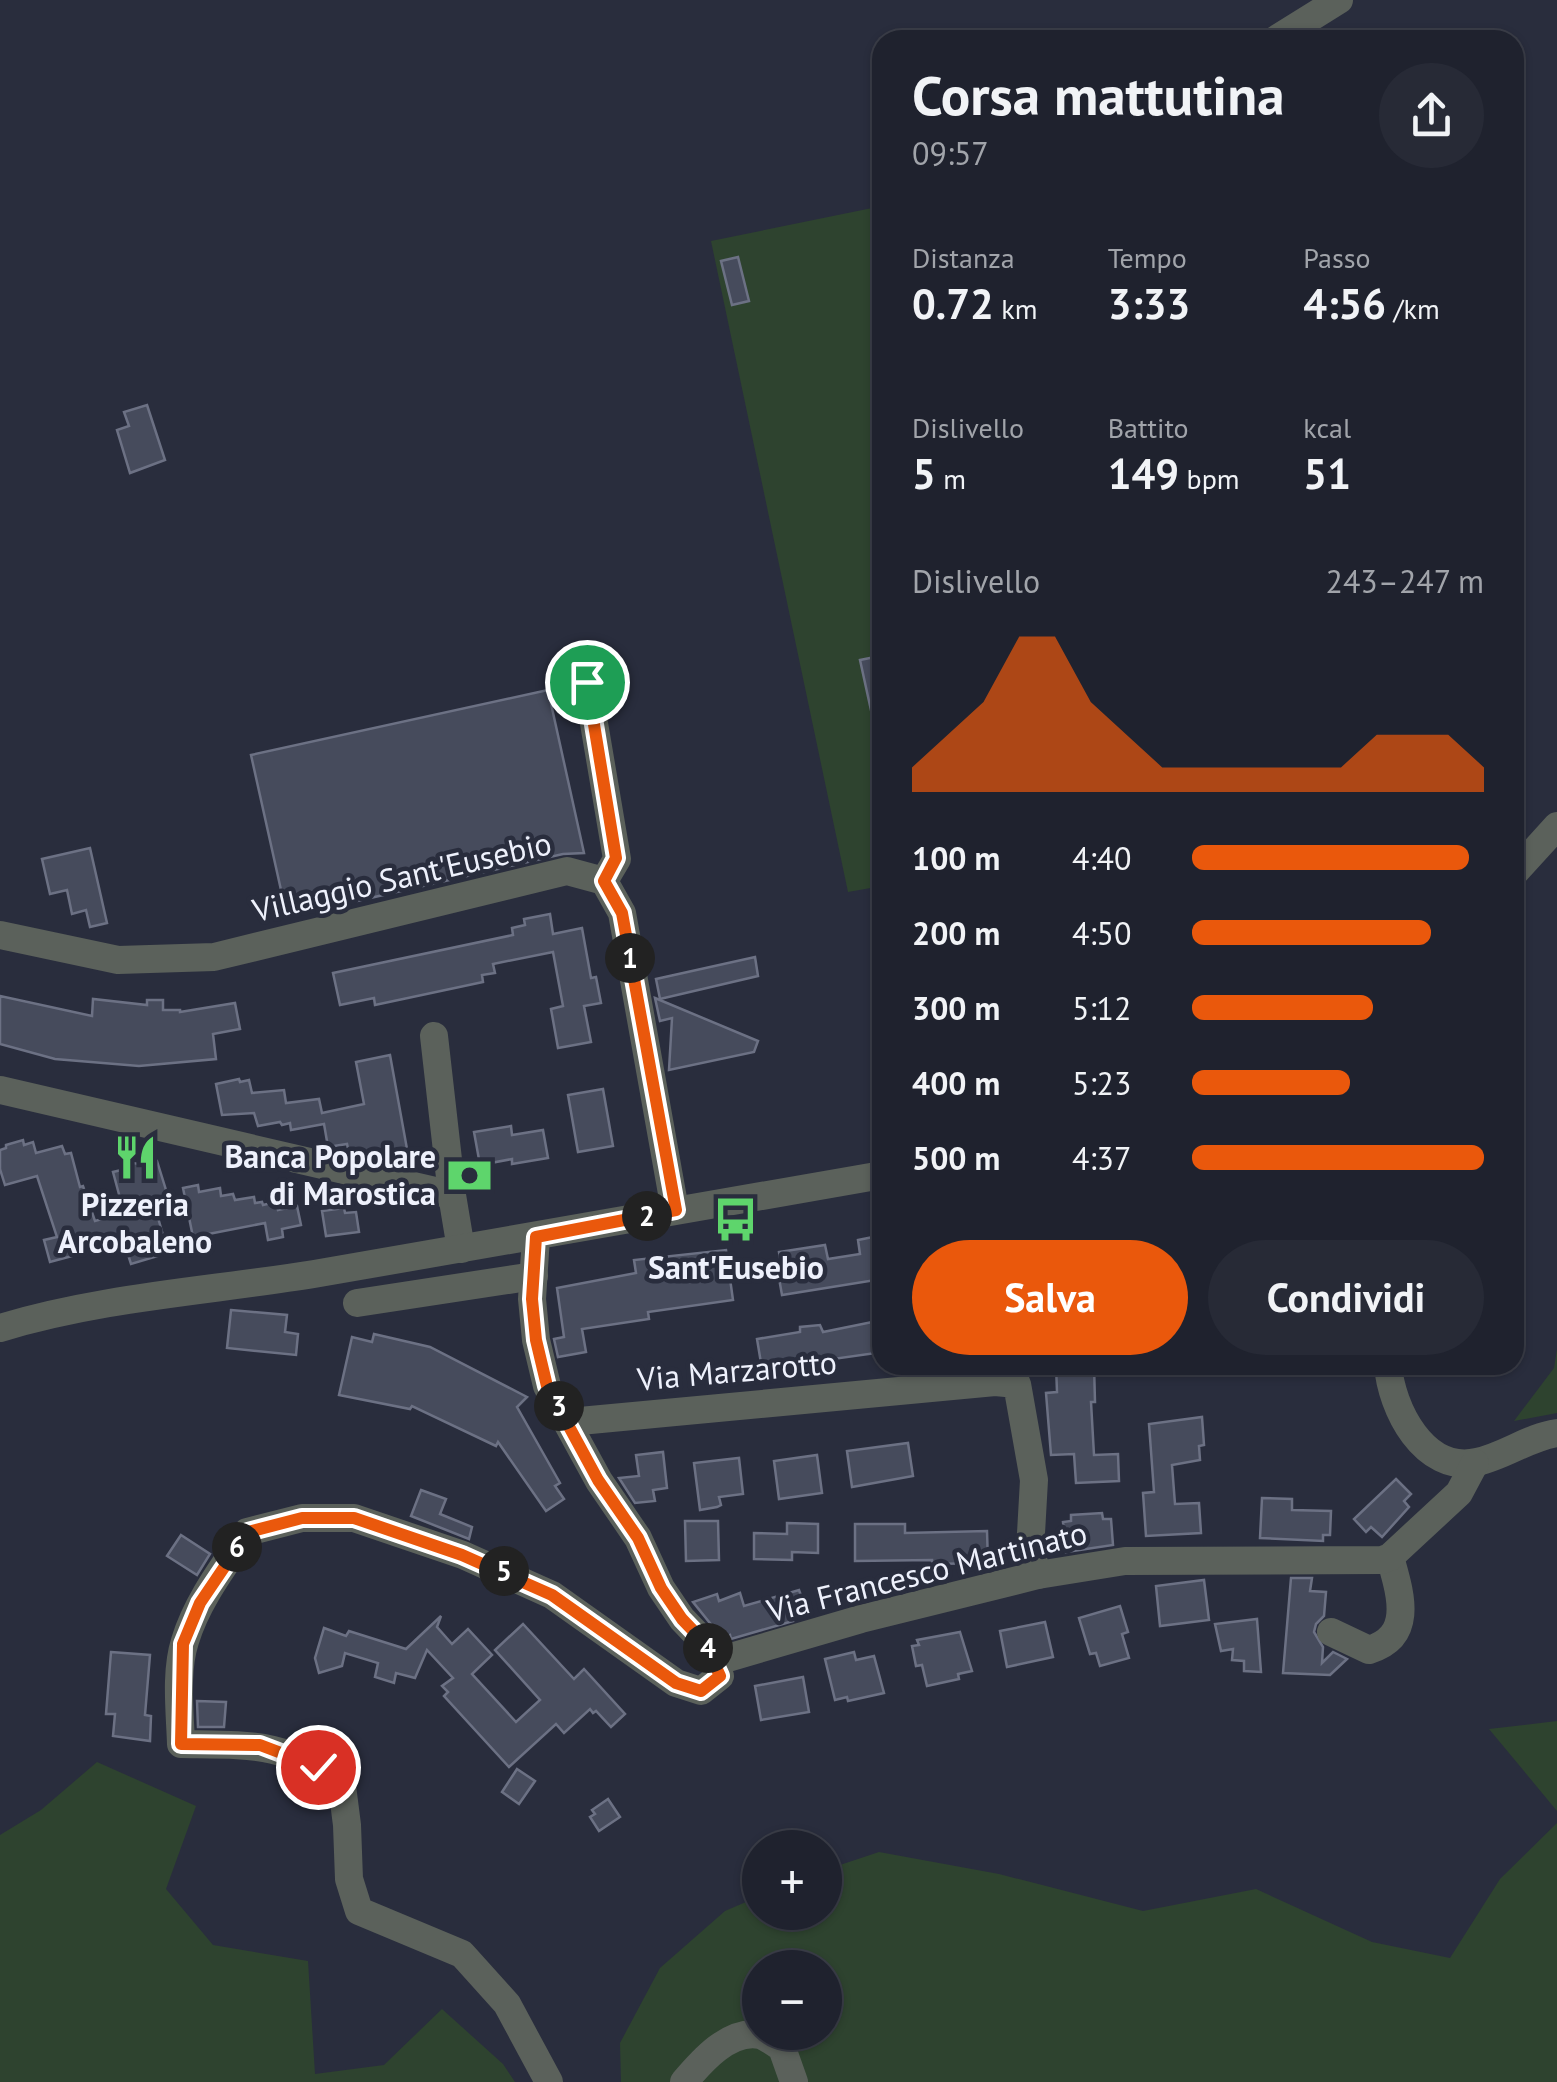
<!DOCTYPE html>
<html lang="it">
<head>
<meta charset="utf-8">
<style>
	:root { --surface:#1f222e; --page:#272a36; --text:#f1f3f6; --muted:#a1a4aa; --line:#3c3f4a; --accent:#ea580c }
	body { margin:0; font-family:"PT Sans",sans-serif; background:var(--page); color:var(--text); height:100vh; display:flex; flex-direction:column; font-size:38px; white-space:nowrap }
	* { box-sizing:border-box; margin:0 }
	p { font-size:32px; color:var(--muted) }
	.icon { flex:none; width:55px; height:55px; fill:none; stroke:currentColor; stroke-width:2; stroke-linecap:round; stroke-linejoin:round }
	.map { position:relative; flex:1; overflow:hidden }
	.panel { position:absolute; left:872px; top:30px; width:652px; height:1345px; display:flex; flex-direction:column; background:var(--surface); border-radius:30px; box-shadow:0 2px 8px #0004,0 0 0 2px var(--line) }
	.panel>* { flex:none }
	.controls { position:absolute; left:742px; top:1830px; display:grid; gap:20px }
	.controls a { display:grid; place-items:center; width:100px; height:100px; border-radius:50%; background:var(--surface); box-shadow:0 2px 8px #0004,0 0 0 2px var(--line); font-size:50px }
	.pin { position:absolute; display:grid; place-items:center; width:85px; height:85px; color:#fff; margin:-42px; border:5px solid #fff; border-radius:50%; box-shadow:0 2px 10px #0007 }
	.km { position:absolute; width:50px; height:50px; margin:-25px; border-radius:50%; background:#222; color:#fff; font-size:28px; line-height:50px; text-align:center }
	.round { display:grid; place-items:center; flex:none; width:105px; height:105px; border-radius:52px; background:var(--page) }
	.summary { display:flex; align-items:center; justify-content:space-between; height:170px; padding:0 40px }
	h1 { font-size:55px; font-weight:700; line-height:75px }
	.stats { display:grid; grid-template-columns:repeat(3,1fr); gap:15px; height:170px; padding:10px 40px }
	.stats div { display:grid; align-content:center }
	.stats b { font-size:42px; font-weight:700 }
	.stats small { font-size:28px; font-weight:400 }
	.stats p { font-size:28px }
	.chart { height:280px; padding:20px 40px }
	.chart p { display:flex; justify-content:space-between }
	.chart svg { width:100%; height:180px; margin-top:10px; fill:var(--accent); opacity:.7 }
	.cta { display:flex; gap:20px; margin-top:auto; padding:20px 40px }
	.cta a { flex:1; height:115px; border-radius:60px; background:var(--accent); color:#fff; font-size:40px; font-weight:700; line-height:115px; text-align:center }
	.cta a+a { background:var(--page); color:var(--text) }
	ul { padding:0 40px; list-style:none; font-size:32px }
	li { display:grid; grid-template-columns:160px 120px 1fr; align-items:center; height:75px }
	li i { height:25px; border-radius:12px; background:var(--accent) }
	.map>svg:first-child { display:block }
	.green { fill:#2e432f; fill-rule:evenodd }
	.building { fill:#464b5c; stroke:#6c7184; stroke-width:2.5 }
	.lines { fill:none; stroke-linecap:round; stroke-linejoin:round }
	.minor { stroke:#5b615b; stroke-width:28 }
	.route-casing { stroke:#fff; stroke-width:20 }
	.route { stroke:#ea580c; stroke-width:12 }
	.labels { text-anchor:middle; stroke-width:9; stroke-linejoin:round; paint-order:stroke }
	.street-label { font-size:32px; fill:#eef1fc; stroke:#292d3d }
	.poi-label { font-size:32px; font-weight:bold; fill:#eef1fc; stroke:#292d3d }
</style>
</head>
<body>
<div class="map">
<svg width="1557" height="2082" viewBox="0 0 1557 2082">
	<rect width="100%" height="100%" fill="#292d3d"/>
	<g class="green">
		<path d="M882,206V886L848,892L711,241Z"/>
		<path d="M1557,1349V1413L1514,1421L1554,1368Z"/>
		<path d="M1557,1721V1811L1489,1729Z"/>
		<path d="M97,1762L196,1806L166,1889L213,1945L308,1961L315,2074L384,2065L442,2009L503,2064L515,2082H0V1835L41,1810Z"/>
		<path d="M1557,1823V2082H621L620,2043L660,1968L725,1911L760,1896V1912H825V1870L879,1852L999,1874L1143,1911L1256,1889L1372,1942L1450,1958L1500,1879ZM760,1968H825V2032H760Z"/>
	</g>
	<g class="building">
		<path d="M738,257L749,301L732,305L721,261Z"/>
		<path d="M147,405L165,460L130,473L117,430L129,426L124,412Z"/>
		<path d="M875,657L882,689V732L876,733L860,660Z"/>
		<path d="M548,690L584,853L563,854L287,917L251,755Z"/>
		<path d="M90,848L107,923L90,927L86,910L72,914L67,890L50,894L42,859Z"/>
		<path d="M550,914L553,934L582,928L591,978L596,977L601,1003L584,1006L591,1042L558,1048L551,1009L563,1006L553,952L493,964L495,973L482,975L483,982L375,1005L374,998L340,1005L333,973L513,935L512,928L525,925L524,919Z"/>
		<path d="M755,957L758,976L660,999L656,979Z"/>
		<path d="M0,996L92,1016L93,999L147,1005V1000H163V1010H180V1012L235,1003L240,1029L213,1034L216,1059L139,1066L55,1059L0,1044Z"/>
		<path d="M655,998L758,1041L754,1052L669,1070L672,1018L660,1021Z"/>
		<path d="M390,1055L407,1149L366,1157L362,1151L349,1153L347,1144L328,1147L324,1124L291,1130L290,1123L282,1125L280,1122L258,1126L254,1113L222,1115L216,1084L239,1079L240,1082L249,1080L252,1093L284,1090L286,1103L319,1099L322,1113L364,1104L356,1062Z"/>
		<path d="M603,1089L613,1146L578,1152L568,1095Z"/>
		<path d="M511,1126L512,1135L543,1130L548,1158L512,1164V1159L480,1165L474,1132Z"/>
		<path d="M23,1140L24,1145L33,1142L36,1153L62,1146L65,1154L71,1153L80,1187L83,1186L95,1221L124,1213L113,1172L130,1168L133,1163L146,1165L157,1161L170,1203L155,1207L168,1253L131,1264L124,1242L50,1262L44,1240L57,1237L37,1176L5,1185L0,1169V1150L6,1148V1145Z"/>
		<path d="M198,1185L199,1192L220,1188L221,1196L233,1194L235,1200L254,1197L255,1203L262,1202L263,1205L276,1202L278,1210L297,1206L301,1225L282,1229L283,1237L268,1240L265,1223L193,1237L183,1188Z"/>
		<path d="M344,1208L345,1213L356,1212L359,1232L326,1236L322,1211Z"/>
		<path d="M878,1236L880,1249L882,1248V1279L782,1295L777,1267L781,1266L779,1252L825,1245L828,1259L860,1254L858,1240Z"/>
		<path d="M726,1250L733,1300L648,1312L649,1319L582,1329L586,1352L558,1357L554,1339L564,1337L557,1288L636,1273L634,1260Z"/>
		<path d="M231,1310L287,1315L285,1332L298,1334L296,1355L227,1348Z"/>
		<path d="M882,1320V1345L875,1346L876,1353L762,1369L757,1339L800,1332V1327L820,1325L823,1332Z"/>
		<path d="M374,1334L430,1347L527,1397L517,1407L560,1483L555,1486L564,1499L546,1511L498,1442L496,1446L412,1406L410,1409L339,1395L352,1337L372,1342Z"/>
		<path d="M1056,1365H1094L1095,1402H1091L1094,1455L1118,1454L1119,1481L1076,1483L1074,1454L1051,1455L1046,1393L1057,1392Z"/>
		<path d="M1202,1417L1204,1445L1199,1446L1200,1460L1172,1465L1175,1504L1199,1503L1201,1533L1146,1536L1143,1493L1154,1492L1149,1424Z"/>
		<path d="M908,1443L913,1476L852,1487L847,1451Z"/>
		<path d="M663,1452L667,1488L653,1490L655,1501L635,1503L619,1478L639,1476L636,1455Z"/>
		<path d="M817,1455L822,1493L779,1499L774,1461Z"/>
		<path d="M739,1458L743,1494L719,1497L721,1505L717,1507L700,1510L694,1463Z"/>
		<path d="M1396,1479L1411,1494L1404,1501L1409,1507L1382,1537L1371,1527L1366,1532L1354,1519Z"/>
		<path d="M421,1490L446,1499L440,1514L472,1527L469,1539L411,1516Z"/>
		<path d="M1262,1498L1292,1499V1510L1331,1511L1330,1535H1323V1541L1260,1538Z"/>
		<path d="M1102,1513L1103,1519H1111L1113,1545L1066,1552L1063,1522L1071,1521V1515Z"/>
		<path d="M685,1521H718L719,1560L686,1561Z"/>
		<path d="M787,1523L818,1524V1553L792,1552V1560L754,1559V1533L787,1534Z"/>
		<path d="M855,1524H905V1533L987,1531L988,1563L932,1564V1560L855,1561Z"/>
		<path d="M181,1535L210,1554L197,1575L167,1556Z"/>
		<path d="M1291,1578H1312L1310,1591L1326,1592L1324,1616L1316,1624L1314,1632L1323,1647L1322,1663L1333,1652L1347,1659L1330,1675L1283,1673Z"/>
		<path d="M1204,1580L1209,1620L1160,1626L1156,1586Z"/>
		<path d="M799,1590L805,1607L799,1609L801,1613L792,1615L793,1621L731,1639L730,1635L722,1638L693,1602L717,1594L719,1601L740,1593L744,1606Z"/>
		<path d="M1120,1606L1128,1632L1122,1634L1129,1658L1100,1666L1096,1653L1090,1654L1079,1618Z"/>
		<path d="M441,1616L437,1627L452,1644L468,1629L492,1655L472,1674L516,1722L540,1700L495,1650L523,1624L574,1679L584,1669L625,1714L611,1727L596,1711L593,1713L590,1709L564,1733L556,1724L509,1767L444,1696L448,1692L442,1686L453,1678L427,1650L415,1678L396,1673L394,1683L375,1677L378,1663L345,1653L342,1666L319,1673L315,1658L324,1628L346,1636L349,1631L406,1649Z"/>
		<path d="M1257,1619L1261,1672L1244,1671V1661L1232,1660L1233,1649L1221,1651L1215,1624Z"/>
		<path d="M1045,1622L1053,1657L1007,1667L1000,1631Z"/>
		<path d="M960,1632L972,1671L958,1674L959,1679L927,1686L922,1665L916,1666L912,1646L919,1645L917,1640Z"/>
		<path d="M111,1652L150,1655L145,1715L151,1716L150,1741L113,1736L115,1714H106Z"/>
		<path d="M854,1652L856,1660L874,1656L884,1693L848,1701L847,1697L835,1700L825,1659Z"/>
		<path d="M803,1677L809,1712L761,1720L755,1686Z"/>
		<path d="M197,1701L226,1702L224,1727H198Z"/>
		<path d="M517,1769L535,1781L519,1804L502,1792Z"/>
		<path d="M608,1799L620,1817L599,1831L590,1817L595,1814L592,1810Z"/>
	</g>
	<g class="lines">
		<g class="minor">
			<path d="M1275,40L1339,0"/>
			<path d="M567,665L587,682L617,859L604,881"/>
			<path d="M1515,872L1557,826"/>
			<path d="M0,935L118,960L214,957L567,871L604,881L622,913L675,1210"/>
			<path d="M434,1036L452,1195"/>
			<path d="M0,1090L452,1195L461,1249"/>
			<path d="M536,1237L532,1299L536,1340L547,1386L599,1481L638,1538L661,1588L682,1619L705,1643L720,1676L701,1691L676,1683L552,1595L463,1555L354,1518H302L247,1532C224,1566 197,1601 185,1641C175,1672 180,1712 181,1744C247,1745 288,1741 342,1786L347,1825L349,1879L359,1911L462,1954L507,2004L549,2082"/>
			<path d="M357,1303L534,1276"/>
			<path d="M0,1328C102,1297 209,1291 314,1274C504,1242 693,1207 882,1175"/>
			<path d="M1388,1365C1391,1408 1424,1474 1477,1462C1505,1456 1529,1437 1557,1433"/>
			<path d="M569,1422L995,1382L1017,1384L1034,1480L1030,1551L1038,1575"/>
			<path d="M1331,1632L1369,1650C1415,1636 1400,1593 1390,1557"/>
			<path d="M714,1662L861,1619L1038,1575L1125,1561L1382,1560L1390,1557L1459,1493L1475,1463"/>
			<path d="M684,2082C701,2062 729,2029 760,2035C767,2037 776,2044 782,2048L794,2082"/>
		</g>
	</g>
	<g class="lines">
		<defs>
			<path id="route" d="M318,1767L260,1745L181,1744L183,1644L200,1603L248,1532L302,1518H354L462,1555L552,1595L676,1683L701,1691L720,1676L705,1643L682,1619L661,1588L638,1538L598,1480L547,1386L536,1340L532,1299L536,1237L676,1210L622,913L604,881L616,858L587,682"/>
		</defs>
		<use href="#route" class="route-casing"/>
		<use href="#route" class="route"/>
	</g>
	<defs>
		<symbol id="restaurant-bare" viewBox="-9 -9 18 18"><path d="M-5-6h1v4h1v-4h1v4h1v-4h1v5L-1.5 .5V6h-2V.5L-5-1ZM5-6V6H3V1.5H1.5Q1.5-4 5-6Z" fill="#5ed56c" stroke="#292d3d" stroke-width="2.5" paint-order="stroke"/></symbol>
		<symbol id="bank-bare" viewBox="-9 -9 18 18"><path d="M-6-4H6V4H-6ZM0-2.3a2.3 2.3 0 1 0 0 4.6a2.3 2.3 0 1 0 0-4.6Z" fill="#5ed56c" stroke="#292d3d" stroke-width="2.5" paint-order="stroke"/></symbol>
		<symbol id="bus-bare" viewBox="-9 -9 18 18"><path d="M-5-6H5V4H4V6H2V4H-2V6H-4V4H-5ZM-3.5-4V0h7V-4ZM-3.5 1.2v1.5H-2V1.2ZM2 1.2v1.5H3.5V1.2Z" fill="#5ed56c" stroke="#292d3d" stroke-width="2.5" paint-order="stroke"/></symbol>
	</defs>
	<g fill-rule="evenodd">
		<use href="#restaurant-bare" x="104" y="1126" width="63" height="63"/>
		<use href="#bank-bare" x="438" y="1144" width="63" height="63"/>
		<use href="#bus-bare" x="704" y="1188" width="63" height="63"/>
	</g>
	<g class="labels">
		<g class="street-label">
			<text transform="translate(402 877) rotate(-13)" y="11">Villaggio Sant'Eusebio</text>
			<text transform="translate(737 1371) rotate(-5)" y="11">Via Marzarotto</text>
			<text transform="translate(927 1572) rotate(-14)" y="11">Via Francesco Martinato</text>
		</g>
		<g class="poi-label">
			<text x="436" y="1168" text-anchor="end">Banca Popolare<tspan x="436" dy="37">di Marostica</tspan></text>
			<text x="135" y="1216">Pizzeria<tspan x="135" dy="37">Arcobaleno</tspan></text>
			<text x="736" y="1279">Sant'Eusebio</text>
		</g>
	</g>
</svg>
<div class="controls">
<a>+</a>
<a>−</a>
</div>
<div class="pin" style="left:587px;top:682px;background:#1e9e55"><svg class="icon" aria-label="arrive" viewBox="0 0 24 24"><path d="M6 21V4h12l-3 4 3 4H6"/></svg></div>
<div class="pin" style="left:318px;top:1767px;background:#d93025"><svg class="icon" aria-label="check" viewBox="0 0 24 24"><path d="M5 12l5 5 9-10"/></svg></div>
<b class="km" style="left:630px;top:958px">1</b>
<b class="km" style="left:647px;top:1216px">2</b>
<b class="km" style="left:559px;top:1406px">3</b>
<b class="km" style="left:708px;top:1648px">4</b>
<b class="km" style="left:504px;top:1571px">5</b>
<b class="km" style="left:237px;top:1547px">6</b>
<section class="panel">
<div class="summary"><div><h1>Corsa mattutina</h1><p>09:57</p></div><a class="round"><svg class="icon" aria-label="share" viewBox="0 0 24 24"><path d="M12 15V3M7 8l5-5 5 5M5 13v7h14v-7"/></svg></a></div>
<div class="stats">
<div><p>Distanza</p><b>0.72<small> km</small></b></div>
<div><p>Tempo</p><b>3:33</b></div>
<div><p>Passo</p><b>4:56<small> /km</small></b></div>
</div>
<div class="stats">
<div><p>Dislivello</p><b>5<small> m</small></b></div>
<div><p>Battito</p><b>149<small> bpm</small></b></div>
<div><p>kcal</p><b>51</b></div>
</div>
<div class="chart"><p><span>Dislivello</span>243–247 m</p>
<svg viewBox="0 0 160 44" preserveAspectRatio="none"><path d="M0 44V38L10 30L20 22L30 6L40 6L50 22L60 30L70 38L80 38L90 38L100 38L110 38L120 38L130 30L140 30L150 30L160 38V44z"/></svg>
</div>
<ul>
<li><b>100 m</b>4:40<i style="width:95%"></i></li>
<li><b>200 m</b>4:50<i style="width:82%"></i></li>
<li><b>300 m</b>5:12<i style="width:62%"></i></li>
<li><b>400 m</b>5:23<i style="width:54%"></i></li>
<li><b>500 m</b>4:37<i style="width:100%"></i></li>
</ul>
<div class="cta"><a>Salva</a><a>Condividi</a></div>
</section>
</div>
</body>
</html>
